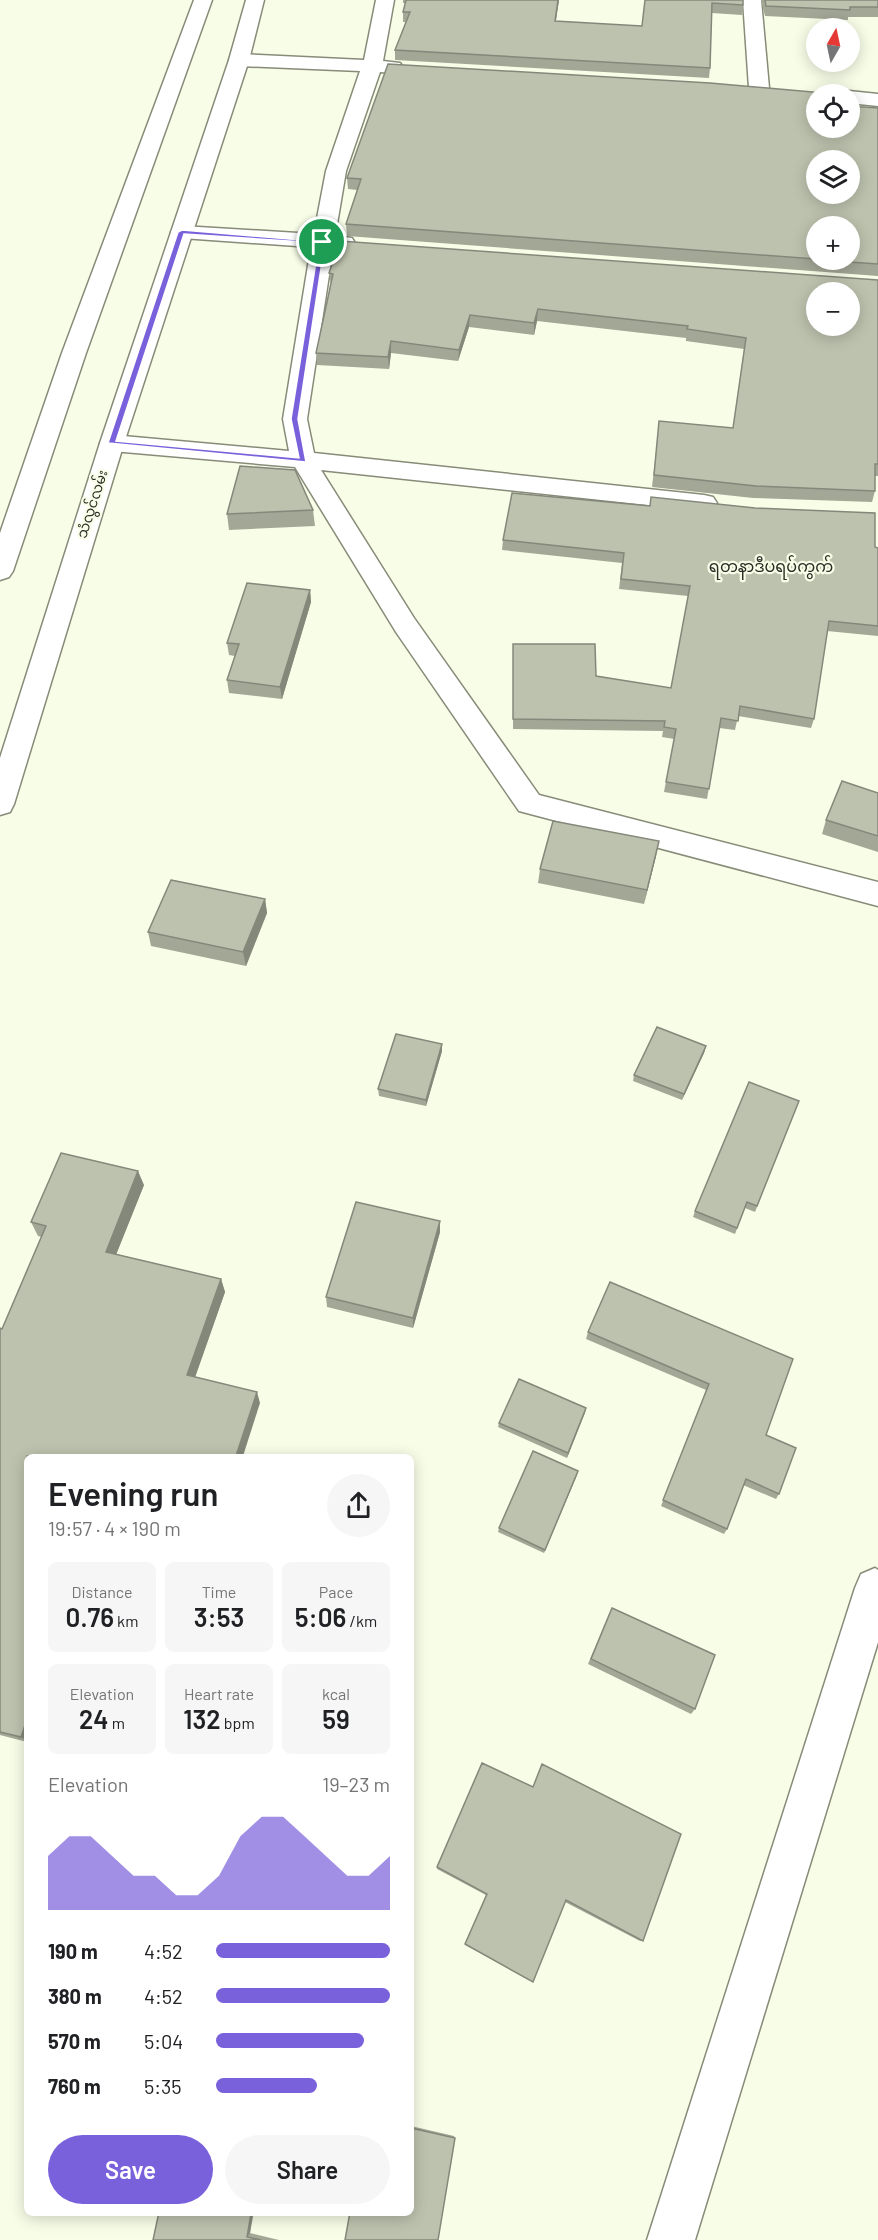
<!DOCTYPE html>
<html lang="en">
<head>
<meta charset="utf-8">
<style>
	:root { --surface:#fff; --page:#f6f6f6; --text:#202124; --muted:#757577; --accent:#7a61dc }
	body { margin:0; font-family:Barlow,"Noto Sans Myanmar",sans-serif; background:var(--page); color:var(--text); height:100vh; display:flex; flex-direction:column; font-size:22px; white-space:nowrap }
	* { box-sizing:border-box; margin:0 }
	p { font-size:20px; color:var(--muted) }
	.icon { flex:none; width:33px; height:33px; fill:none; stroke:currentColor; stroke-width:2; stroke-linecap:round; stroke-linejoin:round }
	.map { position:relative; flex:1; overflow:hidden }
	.panel { position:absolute; left:24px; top:1454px; width:390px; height:762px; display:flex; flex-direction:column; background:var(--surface); border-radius:9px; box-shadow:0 3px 15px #0003 }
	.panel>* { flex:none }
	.needle { width:39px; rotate:9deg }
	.fabs { position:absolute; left:806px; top:18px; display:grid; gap:12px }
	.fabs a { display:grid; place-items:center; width:54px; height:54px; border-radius:50%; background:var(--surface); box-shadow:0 3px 15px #0003; font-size:30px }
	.pin { position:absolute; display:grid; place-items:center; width:51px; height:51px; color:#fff; margin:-26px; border:3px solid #fff; border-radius:50%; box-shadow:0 2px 6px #0007 }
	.round { display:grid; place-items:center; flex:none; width:63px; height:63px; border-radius:32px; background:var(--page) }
	.summary { display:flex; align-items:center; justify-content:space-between; height:102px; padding:0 24px }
	h1 { font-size:33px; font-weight:600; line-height:45px }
	.metrics { display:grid; grid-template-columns:repeat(3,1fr); gap:9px; height:102px; padding:6px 24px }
	.metrics div { display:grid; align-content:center; border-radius:9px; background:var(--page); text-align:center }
	.metrics b { font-size:26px; font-weight:600 }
	.metrics small { font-size:16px; font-weight:400 }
	.metrics p { font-size:16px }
	.chart { height:168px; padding:12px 24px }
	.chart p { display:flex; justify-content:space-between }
	.chart svg { width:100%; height:108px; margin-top:6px; fill:var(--accent); opacity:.7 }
	.action { display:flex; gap:12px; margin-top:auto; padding:12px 24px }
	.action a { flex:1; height:69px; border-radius:36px; background:var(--accent); color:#fff; font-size:24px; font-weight:600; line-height:69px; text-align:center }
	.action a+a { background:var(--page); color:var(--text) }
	ul { padding:0 24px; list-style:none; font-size:20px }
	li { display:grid; grid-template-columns:96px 72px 1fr; align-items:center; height:45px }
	li i { height:15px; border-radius:8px; background:var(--accent) }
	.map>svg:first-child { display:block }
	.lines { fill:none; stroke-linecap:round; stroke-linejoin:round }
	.street-casing { stroke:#878b78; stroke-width:3 }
	.primary-casing { stroke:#878b78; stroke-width:3 }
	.street { fill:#fff; fill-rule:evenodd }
	.primary { fill:#fff; fill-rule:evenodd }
	.wall { fill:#a3a796 }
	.shaded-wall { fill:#84887a }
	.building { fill:#bdc2ae; stroke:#84887a; stroke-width:1.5; fill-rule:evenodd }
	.route { fill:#7a61dc; stroke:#fff; stroke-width:1.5; fill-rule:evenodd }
	.labels { text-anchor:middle; stroke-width:4.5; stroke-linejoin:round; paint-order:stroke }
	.far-street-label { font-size:14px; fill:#2b2c25; stroke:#f8fde8 }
	.far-quarter-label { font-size:16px; fill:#2b2c25; stroke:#f8fde8 }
</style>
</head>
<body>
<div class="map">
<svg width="878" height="2240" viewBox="0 0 878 2240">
	<rect width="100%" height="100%" fill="#f8fde8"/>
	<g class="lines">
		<defs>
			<g id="street">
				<path d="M376,0H394L383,61L400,63L403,67L393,73L380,72L346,171L335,236L352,238L355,243L352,248L333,249L307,419L314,453L704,495L713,497L717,503L713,509L704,511L321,470L414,618L539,795L878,882V906L519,811L396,632L295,467L112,451L103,448L100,443L103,438L112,435L289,451L283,419L311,247L182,238L174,237L171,232L174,227L182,226L314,234L326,171L360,71L239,66L229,60L239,54L364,60Z"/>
				<path d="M743,0H761L769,88L766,92H752L749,88Z"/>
				<path d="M849,91L878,94V106L849,103V94H841Z"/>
				<path d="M875,1568L878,1570V1642L695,2240H647L855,1588L861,1574Z"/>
			</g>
			<g id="primary">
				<path d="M194,0H212L86,353L13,571L9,577L0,580V533L62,353Z"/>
				<path d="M246,0H264L249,60L124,443L14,804L10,812L0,815V758L100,443L229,60Z"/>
			</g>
		</defs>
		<use href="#street" class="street-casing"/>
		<use href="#primary" class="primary-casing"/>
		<use href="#street" class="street"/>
		<use href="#primary" class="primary"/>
	</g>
	<g class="wall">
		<path d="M403,0H559L556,21L642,26L645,0L743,5L742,15L712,13L710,68L709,78L395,60V50L406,22H403V12L406,3H403Z"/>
		<path d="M761,0H878V17H848V20L765,16Z"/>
		<path d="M878,108V276L347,236L346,224L357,190L348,189L347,178L816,128Z"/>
		<path d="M329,273L878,280V476H875V491L872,502L753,498L652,487L658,433L733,428L744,349L686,341V338L537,321L534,335L469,327L458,361L391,353L389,369L317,365L316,353L331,285Z"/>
		<path d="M313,510L315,526L229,530L227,514Z"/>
		<path d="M503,540L878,548V636L827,631L814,719L811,728L738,716L735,730L719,728L707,799L664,792L674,739L662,737L663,731L513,729V644L596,676L671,688L688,596L619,589L622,563L502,550Z"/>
		<path d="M310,590L311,602L282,699L229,693L227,680L235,656L229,655L227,643Z"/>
		<path d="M878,793V852L822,834L826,820Z"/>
		<path d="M656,856L644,904L538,883L540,869Z"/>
		<path d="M265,899L267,913L246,966L151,946L148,932Z"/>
		<path d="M442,1044V1051L426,1106L379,1096L378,1089Z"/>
		<path d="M706,1046L704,1053L682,1100L633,1081L634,1075Z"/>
		<path d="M799,1101L755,1212L745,1208L735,1234L693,1217L695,1211Z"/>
		<path d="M144,1185L116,1254L221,1279L225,1292L195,1377L260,1403L27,1456V1742L0,1735V1328L2,1329L42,1237L38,1236L31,1222Z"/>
		<path d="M440,1232L413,1328L327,1307L326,1297Z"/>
		<path d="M610,1282L766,1435L779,1494L776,1499L743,1485L727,1529L724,1534L661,1506L706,1390L586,1339L588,1332Z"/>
		<path d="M586,1408L567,1458L498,1427L499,1423Z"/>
		<path d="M577,1475L544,1553L498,1532L499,1528Z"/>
		<path d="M609,1614L695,1709L691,1714L588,1664Z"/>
		<path d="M482,1763L643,1941H640L565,1902L533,1982L465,1945L486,1895L437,1869V1867Z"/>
		<path d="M411,2126L454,2136L455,2138L411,2212Z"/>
		<path d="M159,2212H254L250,2233L279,2240H153Z"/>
	</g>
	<g class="shaded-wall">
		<path d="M558,0H559L554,31L555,21Z"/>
		<path d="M538,309L537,321L534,335V323Z"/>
		<path d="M470,315L469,327L458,361L459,350Z"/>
		<path d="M391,341V353L389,369L388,357Z"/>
		<path d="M310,590L311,602L282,699L280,687Z"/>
		<path d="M659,841L656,856L644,904L647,890Z"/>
		<path d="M265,899L267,913L246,966L243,952Z"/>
		<path d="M442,1044V1051L426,1106V1100Z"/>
		<path d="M706,1046L704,1053L682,1100L684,1094Z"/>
		<path d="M138,1171L144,1185L112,1265L106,1252Z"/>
		<path d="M440,1221V1232L413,1328V1318Z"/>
		<path d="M221,1279L225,1292L192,1386L187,1375Z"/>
		<path d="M257,1392L260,1403L243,1456H236Z"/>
		<path d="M586,1408L585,1413L567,1458L568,1453Z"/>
		<path d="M578,1471L577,1475L544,1553L545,1550Z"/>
		<path d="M27,1719V1741L21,1737Z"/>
		<path d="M253,2212L250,2233L247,2237L251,2214Z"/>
	</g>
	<g class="building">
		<path d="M406,0H558L555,21L642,26L645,0H743V5L712,3L710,68L395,50L410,12H403Z"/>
		<path d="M765,0H878V7H850V10L766,6Z"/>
		<path d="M388,64L710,83L835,94H816V128H849V106L878,108V264L821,260H849V226H816V259L346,224L361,179L347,178ZM816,160H849V194H816Z"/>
		<path d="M340,241L878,280V464H875V491L756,486L654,475L659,421L733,428L746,338L687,329L688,326L538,309L534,323L470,315L459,350L391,341L388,357L316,353L333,274L329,273ZM816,292H849V326H816Z"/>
		<path d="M240,466L295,470L313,510L227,514Z"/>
		<path d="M512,493L650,506L651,497L755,508L875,513V547L878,548V626L829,621L814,719L740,706L738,721L721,718L709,789L666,782L676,729L664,727L665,721L513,719V644H595L596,676L671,688L690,586L621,579L624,553L503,540Z"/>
		<path d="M247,583L310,590L280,687L227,680L239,644L227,643Z"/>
		<path d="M842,781L878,793V836L826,820Z"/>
		<path d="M553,821L659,841L647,890L540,869Z"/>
		<path d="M171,880L265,899L243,952L148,932Z"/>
		<path d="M657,1027L706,1046L684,1094L634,1075Z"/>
		<path d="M396,1034L442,1044L426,1100L378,1089Z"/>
		<path d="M749,1082L799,1101L757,1206L747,1202L737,1228L695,1211Z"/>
		<path d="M61,1153L138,1171L106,1252L221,1279L187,1375L257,1392L236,1456H27V1719L21,1737L0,1732V1328L2,1329L46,1226L31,1222Z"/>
		<path d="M356,1202L440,1221L413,1318L326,1297Z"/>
		<path d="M610,1282L793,1359L766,1435L796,1448L779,1494L746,1479L727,1529L663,1500L709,1384L588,1332Z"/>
		<path d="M519,1379L586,1408L568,1453L499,1423Z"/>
		<path d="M533,1451L578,1471L545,1550L499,1528Z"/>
		<path d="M612,1608L715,1655L695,1709L591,1659Z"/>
		<path d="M482,1763L533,1787L542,1764L681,1834L643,1941L566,1900L533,1982L465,1944L487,1894L437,1867Z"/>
		<path d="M411,2128L455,2138L438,2240H345L350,2212H411Z"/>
		<path d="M159,2212H242L251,2214L247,2237L261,2240H153Z"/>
	</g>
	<path class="route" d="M182,230L325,242L298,419L306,462L108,443L178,232ZM184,234L319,243L291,419L299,458L116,441Z"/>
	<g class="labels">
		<g class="far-street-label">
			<text transform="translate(92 504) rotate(-72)" y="5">သံလွင်လမ်း</text>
		</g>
		<g class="far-quarter-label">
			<text x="771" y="572">ရတနာဒီပရပ်ကွက်</text>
		</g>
	</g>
</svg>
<div class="fabs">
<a><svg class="needle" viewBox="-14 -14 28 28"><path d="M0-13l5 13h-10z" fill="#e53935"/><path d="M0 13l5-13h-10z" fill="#757577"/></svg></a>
<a><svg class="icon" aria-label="locate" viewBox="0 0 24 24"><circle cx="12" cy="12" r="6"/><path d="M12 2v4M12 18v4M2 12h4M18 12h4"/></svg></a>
<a><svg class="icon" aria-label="layers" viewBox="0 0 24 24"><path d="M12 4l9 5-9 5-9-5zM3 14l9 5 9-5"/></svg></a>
<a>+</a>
<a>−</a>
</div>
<div class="pin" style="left:322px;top:242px;background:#1e9e55"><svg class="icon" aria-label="arrive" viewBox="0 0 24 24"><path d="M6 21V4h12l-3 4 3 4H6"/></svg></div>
<section class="panel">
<div class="summary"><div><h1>Evening run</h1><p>19:57 · 4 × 190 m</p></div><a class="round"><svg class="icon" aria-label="share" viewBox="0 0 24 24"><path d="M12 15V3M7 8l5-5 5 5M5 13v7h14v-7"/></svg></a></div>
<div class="metrics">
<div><p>Distance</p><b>0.76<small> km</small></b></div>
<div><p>Time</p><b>3:53</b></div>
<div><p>Pace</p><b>5:06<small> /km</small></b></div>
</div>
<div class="metrics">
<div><p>Elevation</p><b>24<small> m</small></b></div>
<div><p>Heart rate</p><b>132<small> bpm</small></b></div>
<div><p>kcal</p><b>59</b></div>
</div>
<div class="chart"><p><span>Elevation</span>19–23 m</p>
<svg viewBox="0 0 160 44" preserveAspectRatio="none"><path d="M0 44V22L10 14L20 14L30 22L40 30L50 30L60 38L70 38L80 30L90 14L100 6L110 6L120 14L130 22L140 30L150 30L160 22V44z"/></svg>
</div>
<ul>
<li><b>190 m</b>4:52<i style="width:100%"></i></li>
<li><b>380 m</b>4:52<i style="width:100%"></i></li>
<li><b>570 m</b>5:04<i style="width:85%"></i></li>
<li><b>760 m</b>5:35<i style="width:58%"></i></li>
</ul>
<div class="action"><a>Save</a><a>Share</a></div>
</section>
</div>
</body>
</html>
